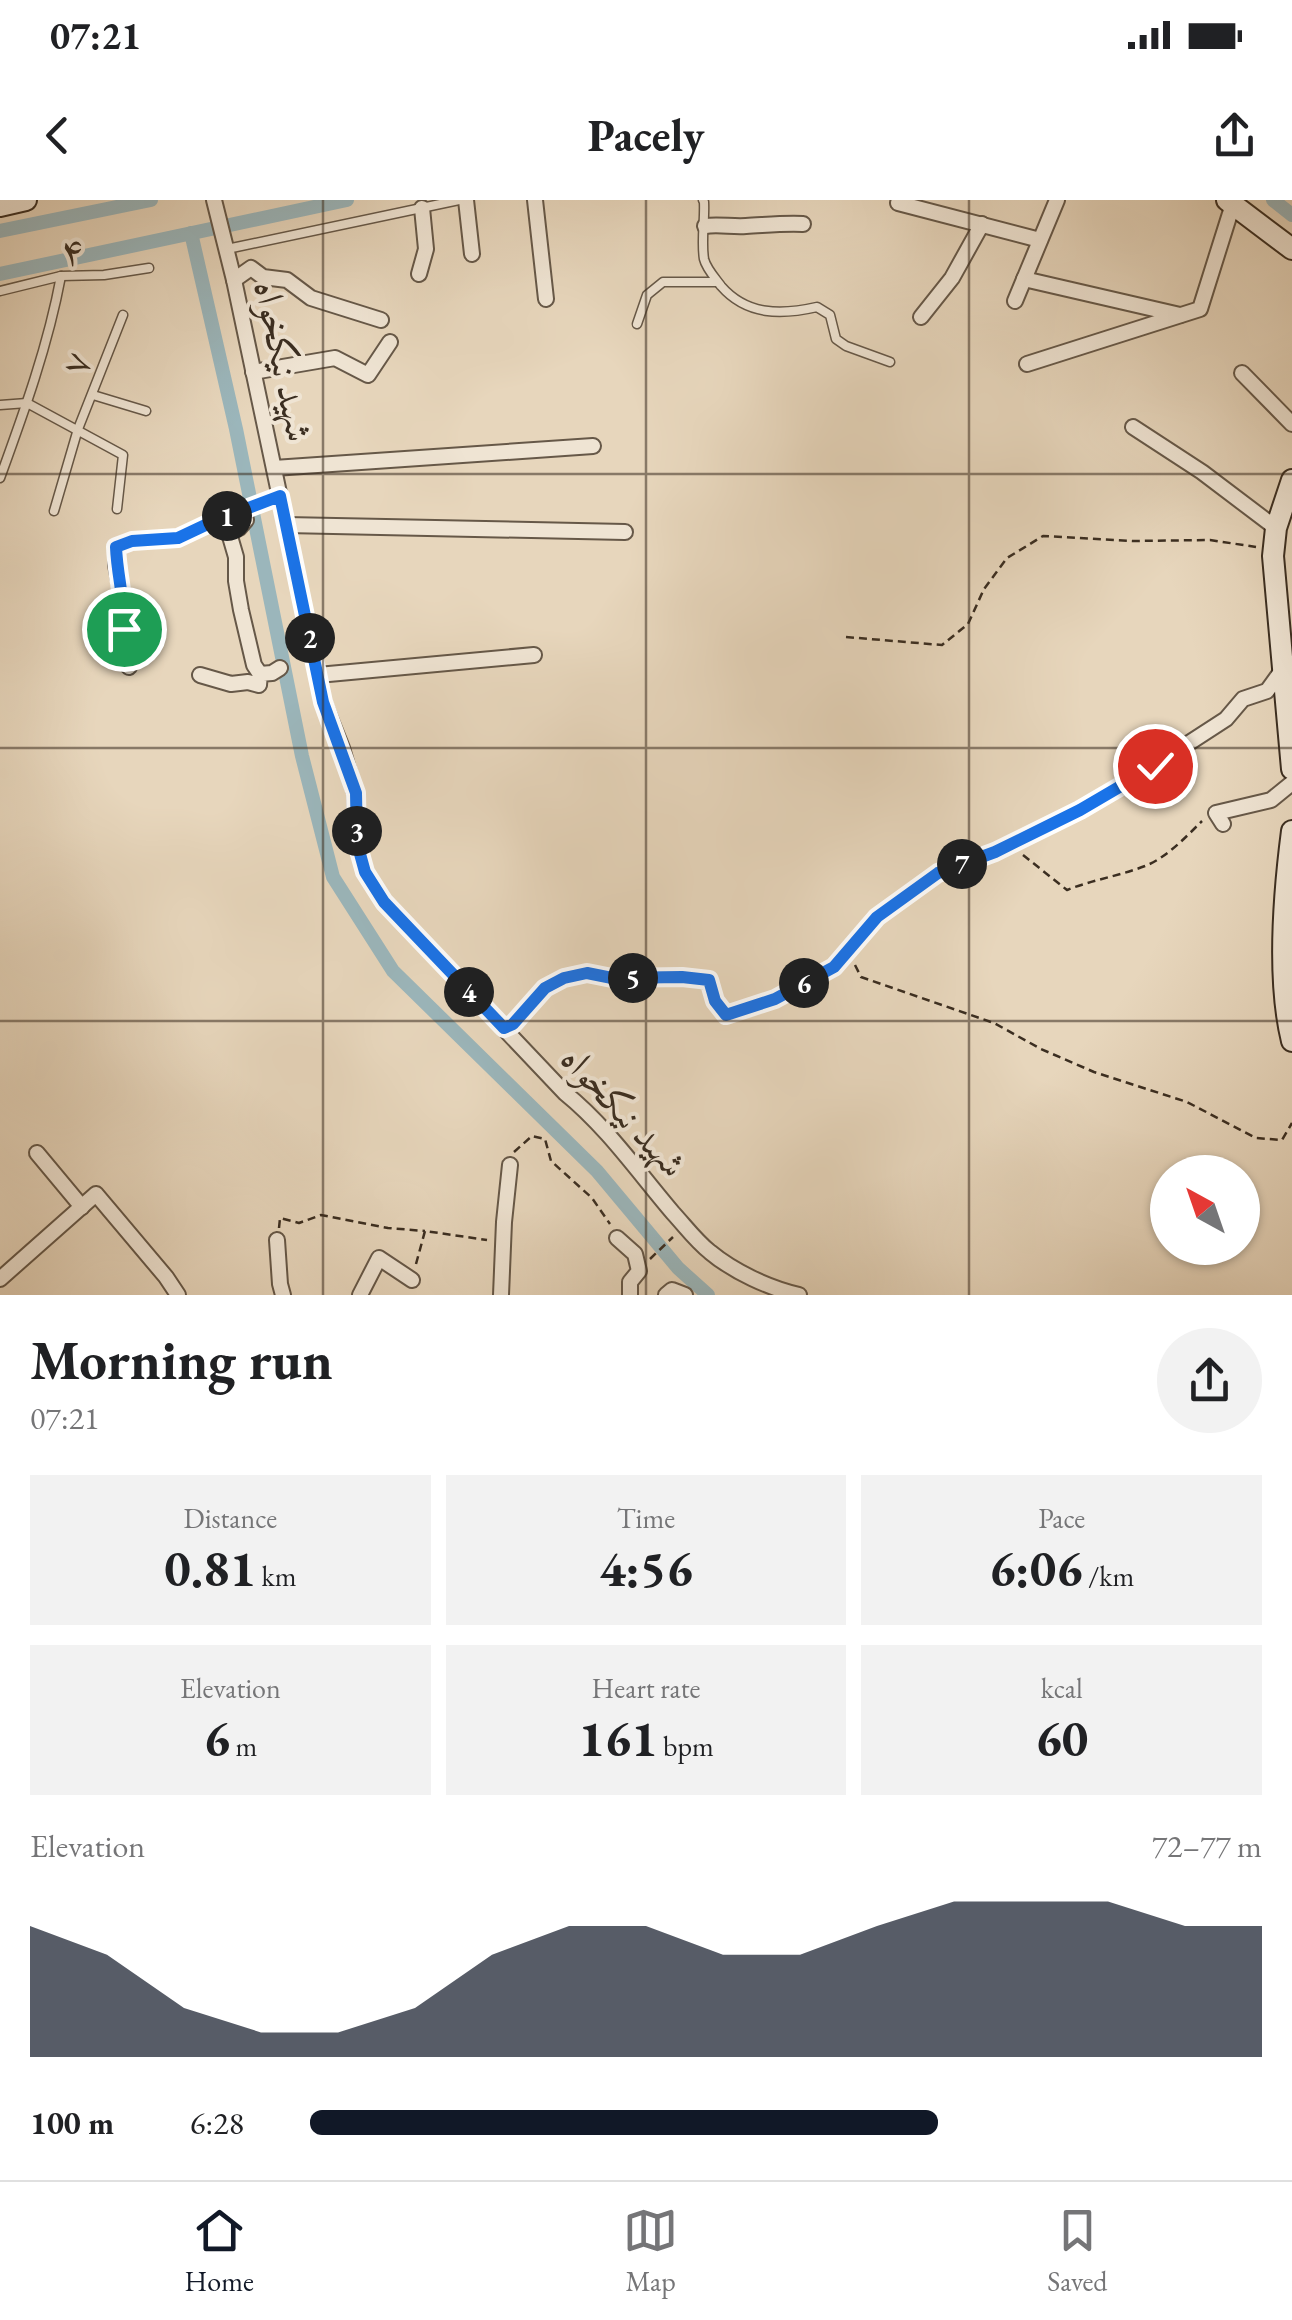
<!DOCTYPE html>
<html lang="en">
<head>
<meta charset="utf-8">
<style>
	:root { --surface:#fff; --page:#f2f2f2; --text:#202124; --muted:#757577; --line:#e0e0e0; --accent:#111827 }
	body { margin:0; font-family:"EB Garamond",Amiri,serif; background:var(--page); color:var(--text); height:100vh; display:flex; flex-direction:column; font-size:38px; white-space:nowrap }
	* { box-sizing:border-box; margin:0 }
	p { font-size:32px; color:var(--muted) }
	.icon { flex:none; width:55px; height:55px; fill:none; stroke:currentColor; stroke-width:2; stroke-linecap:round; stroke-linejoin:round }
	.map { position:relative; height:1095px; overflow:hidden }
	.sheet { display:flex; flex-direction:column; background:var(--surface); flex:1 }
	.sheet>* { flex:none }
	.needle { width:65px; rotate:320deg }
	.fabs { position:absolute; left:1150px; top:955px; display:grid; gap:20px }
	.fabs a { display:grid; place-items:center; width:110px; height:110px; border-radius:50%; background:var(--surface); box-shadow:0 2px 8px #0004; font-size:50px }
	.pin { position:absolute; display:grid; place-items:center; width:85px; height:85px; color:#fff; margin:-42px; border:5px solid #fff; border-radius:50%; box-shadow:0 2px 10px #0007 }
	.km { position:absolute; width:50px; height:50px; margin:-25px; border-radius:50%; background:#222; color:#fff; font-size:28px; line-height:50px; text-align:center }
	.round { display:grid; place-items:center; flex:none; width:105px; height:105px; border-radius:52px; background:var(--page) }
	.headline { display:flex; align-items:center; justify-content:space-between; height:170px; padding:0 30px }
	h1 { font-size:55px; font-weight:700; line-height:75px }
	.metrics { display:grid; grid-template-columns:repeat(3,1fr); gap:15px; height:170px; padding:10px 30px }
	.metrics div { display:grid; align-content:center; border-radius:0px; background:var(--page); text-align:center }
	.metrics b { font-size:50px; font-weight:700 }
	.metrics small { font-size:28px; font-weight:400 }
	.metrics p { font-size:28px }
	.chart { height:280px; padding:20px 30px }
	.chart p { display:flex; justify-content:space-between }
	.chart svg { width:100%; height:180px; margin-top:10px; fill:var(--accent); opacity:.7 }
	ul { padding:0 30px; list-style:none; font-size:32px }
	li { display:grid; grid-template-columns:160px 120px 1fr; align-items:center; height:75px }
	li i { height:25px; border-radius:12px; background:var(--accent) }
	.status { display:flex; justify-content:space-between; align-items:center; height:70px; padding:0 50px; background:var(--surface); direction:ltr }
	.status svg { height:28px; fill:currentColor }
	header { display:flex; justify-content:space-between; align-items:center; height:130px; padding:0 30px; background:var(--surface); font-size:45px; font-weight:700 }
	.dock { display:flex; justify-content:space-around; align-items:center; height:140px; border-top:2px solid var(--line); background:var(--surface); font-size:28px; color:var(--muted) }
	.dock a { display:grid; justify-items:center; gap:5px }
	.dock .on { color:var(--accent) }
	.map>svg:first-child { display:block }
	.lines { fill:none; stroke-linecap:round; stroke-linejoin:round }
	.canal { stroke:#9bb6bb; stroke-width:14 }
	.service-casing { stroke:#665848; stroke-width:11 }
	.minor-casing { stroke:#665848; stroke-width:18 }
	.secondary-casing { stroke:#3b2e21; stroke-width:24 }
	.path { stroke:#3b2e21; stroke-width:2.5; stroke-dasharray:8 5; stroke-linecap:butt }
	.service { stroke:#efe4d3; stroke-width:8 }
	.minor { stroke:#efe4d3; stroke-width:14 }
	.secondary { stroke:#efe4d3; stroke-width:20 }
	.route-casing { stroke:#fff; stroke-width:20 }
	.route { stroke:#1a73e8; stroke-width:12 }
	.grid { fill:none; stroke:#3b2e21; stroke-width:2.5; stroke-opacity:0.55 }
	.labels { text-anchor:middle; stroke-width:8; stroke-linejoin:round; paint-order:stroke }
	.street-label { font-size:38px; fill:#3b2e21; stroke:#efe4d3 }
</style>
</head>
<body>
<div class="status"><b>07:21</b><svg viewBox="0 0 49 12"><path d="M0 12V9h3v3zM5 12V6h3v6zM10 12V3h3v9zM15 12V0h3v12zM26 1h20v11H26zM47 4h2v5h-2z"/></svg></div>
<header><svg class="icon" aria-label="back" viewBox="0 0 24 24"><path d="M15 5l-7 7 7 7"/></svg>Pacely<svg class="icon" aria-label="share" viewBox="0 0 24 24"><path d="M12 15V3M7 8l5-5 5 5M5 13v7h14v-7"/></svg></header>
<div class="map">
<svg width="1292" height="1095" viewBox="0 0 1292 1095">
	<rect width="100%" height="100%" fill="#e7d6bc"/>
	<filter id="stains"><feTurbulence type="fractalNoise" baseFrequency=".002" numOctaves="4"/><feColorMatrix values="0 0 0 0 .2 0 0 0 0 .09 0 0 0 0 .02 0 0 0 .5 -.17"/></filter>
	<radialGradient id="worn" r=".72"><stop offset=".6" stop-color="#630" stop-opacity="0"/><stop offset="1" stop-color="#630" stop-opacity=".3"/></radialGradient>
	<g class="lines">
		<g class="canal">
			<path d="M1273,0L1292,15"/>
			<path d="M0,31L151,0"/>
			<path d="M191,33L236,229L302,556L333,677L393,771L597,971L678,1068L708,1095"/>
			<path d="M0,74L347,0"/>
		</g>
		<defs>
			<g id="service">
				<path d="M703,0L704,2C705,20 701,41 704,59C706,68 715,78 721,86C747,116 782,115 817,107L830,115L836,139L846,146L890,162"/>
				<path d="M227,49L459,0"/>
				<path d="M0,91L61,76L104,75L149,68"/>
				<path d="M637,124L647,95L663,82H717"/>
				<path d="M93,195L146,211"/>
				<path d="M0,205L27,203L123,255L117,309"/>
				<path d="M0,278C24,212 48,146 61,76"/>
				<path d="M54,311L78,229L123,115"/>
			</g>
			<g id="minor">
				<path d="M214,0L234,80L323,501L342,548L355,593L357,643L365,672L384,702L565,893C607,927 638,972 673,1013C685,1026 696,1041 710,1052C734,1072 769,1088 799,1095"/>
				<path d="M466,0L472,54"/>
				<path d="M535,0L546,99"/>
				<path d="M898,3L1040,40"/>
				<path d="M705,26C719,24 732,27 746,26C766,25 784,23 803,24"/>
				<path d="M419,74L426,49L422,8"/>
				<path d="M1024,79L1180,115"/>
				<path d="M234,80L251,68L263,77L287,80L311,98L381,120"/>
				<path d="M1015,101L1057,0"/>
				<path d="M921,117L952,78L982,24"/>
				<path d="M1027,164L1200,109L1233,4"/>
				<path d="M253,172L335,158L368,175L390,142"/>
				<path d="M1242,173L1292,224"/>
				<path d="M1133,227L1202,272L1276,328"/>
				<path d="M274,268L593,246"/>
				<path d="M244,310L246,320L239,328L229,333L236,357V381L241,410L254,465L260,474"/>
				<path d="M286,325L625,332"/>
				<path d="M129,467L123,429L125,411L116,365V347L132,341L178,338L214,321L280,296"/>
				<path d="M200,475L231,484L248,482L259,485L260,474L272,473L280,468"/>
				<path d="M318,475L534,455"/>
				<path d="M1223,624L1216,613L1271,600L1292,583"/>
				<path d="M503,828L513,824L545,788L564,778L587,773L613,778L682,777L709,780L715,801L727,815L775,799L834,767L877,717L938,673L995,652L1080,610L1155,565L1226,519L1243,499L1267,491L1283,469"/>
				<path d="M37,953L82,1007"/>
				<path d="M617,1038L635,1054L639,1071L630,1082V1095"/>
				<path d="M277,1040L280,1084L283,1095"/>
				<path d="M0,1079L96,994L166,1077L178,1095"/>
				<path d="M360,1095L379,1058L412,1080"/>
				<path d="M501,1095L504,1022L510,965"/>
				<path d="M666,1095L672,1090L685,1095"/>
			</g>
			<g id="secondary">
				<path d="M1227,0L1292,49"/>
				<path d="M0,6L26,0"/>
				<path d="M1292,280L1276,328L1273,356L1292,569"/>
				<path d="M1292,631C1284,693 1277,780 1292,841"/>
			</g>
		</defs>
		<use href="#service" class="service-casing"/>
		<use href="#minor" class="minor-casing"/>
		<use href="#secondary" class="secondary-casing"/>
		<g class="path">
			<path d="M846,437L942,445L968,424L984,389L1007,358L1043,336L1132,341L1210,340L1256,347"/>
			<path d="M1023,655L1067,690C1092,680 1119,676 1145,666C1166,658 1186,637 1202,621"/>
			<path d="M855,765L861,777L994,823L1041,849L1094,872L1187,902L1256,938L1282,940L1292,923"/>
			<path d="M514,952L532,936L545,939L551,961L592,998L610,1024"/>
			<path d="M279,1028L280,1018L299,1023L321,1015L388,1028L425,1031"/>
			<path d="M650,1059L673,1037"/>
			<path d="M416,1064L425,1031L487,1040"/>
		</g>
		<use href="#service" class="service"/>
		<use href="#minor" class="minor"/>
		<use href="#secondary" class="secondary"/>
	</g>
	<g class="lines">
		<defs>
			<path id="route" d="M124,429C125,401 117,375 116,347L132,341L178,338L214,321L280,296L323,502L356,593L357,643L365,672L384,702L504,828L513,824L545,788L564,778L587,773L612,778L682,777L709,780L715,801L726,815L775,799L834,767L877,717L938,673L995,652L1080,610L1155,566"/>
		</defs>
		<use href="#route" class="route-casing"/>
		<use href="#route" class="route"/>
	</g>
	<path class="grid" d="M323,0V1095M646,0V1095M969,0V1095M0,274H1292M0,548H1292M0,821H1292"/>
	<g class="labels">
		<g class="street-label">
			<text transform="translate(72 50) rotate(-5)" y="13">۴</text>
			<text transform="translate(284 161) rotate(78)" y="13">شهید نیکخواه</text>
			<text transform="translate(75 163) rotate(-69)" y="13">۷</text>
			<text transform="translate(624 911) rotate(47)" y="13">شهید نیکخواه</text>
		</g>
	</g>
	<rect width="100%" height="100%" filter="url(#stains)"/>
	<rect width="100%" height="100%" fill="url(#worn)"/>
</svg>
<div class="fabs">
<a><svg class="needle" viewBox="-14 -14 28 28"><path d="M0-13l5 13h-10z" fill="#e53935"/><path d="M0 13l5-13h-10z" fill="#757577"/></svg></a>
</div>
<div class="pin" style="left:124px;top:429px;background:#1e9e55"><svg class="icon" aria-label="arrive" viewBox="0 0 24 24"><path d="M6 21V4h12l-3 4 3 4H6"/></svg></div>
<div class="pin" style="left:1155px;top:566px;background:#d93025"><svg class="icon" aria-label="check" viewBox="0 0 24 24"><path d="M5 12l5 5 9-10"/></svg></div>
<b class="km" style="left:227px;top:316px">1</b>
<b class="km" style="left:310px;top:438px">2</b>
<b class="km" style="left:357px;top:631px">3</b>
<b class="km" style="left:469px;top:792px">4</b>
<b class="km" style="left:633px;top:778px">5</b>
<b class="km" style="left:804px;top:783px">6</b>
<b class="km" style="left:962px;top:664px">7</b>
</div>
<section class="sheet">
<div class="headline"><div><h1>Morning run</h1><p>07:21</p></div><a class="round"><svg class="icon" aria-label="share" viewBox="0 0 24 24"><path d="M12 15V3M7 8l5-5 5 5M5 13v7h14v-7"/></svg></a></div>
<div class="metrics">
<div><p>Distance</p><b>0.81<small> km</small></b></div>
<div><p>Time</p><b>4:56</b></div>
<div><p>Pace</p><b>6:06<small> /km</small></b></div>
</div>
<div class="metrics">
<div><p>Elevation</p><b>6<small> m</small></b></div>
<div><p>Heart rate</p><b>161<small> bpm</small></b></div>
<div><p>kcal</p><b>60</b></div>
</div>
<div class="chart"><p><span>Elevation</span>72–77 m</p>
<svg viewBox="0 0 160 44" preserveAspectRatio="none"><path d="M0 44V12L10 19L20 32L30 38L40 38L50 32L60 19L70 12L80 12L90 19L100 19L110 12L120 6L130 6L140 6L150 12L160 12V44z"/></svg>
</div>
<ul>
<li><b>100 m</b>6:28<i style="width:66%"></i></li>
</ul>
</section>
<nav class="dock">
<a class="on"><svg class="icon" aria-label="home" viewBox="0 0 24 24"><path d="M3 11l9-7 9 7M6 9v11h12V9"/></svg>Home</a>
<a><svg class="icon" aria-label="map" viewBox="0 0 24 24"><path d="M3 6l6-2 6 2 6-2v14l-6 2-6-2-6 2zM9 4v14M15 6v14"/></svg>Map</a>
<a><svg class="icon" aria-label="saved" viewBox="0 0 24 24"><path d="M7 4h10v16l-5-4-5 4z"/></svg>Saved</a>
</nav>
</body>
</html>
